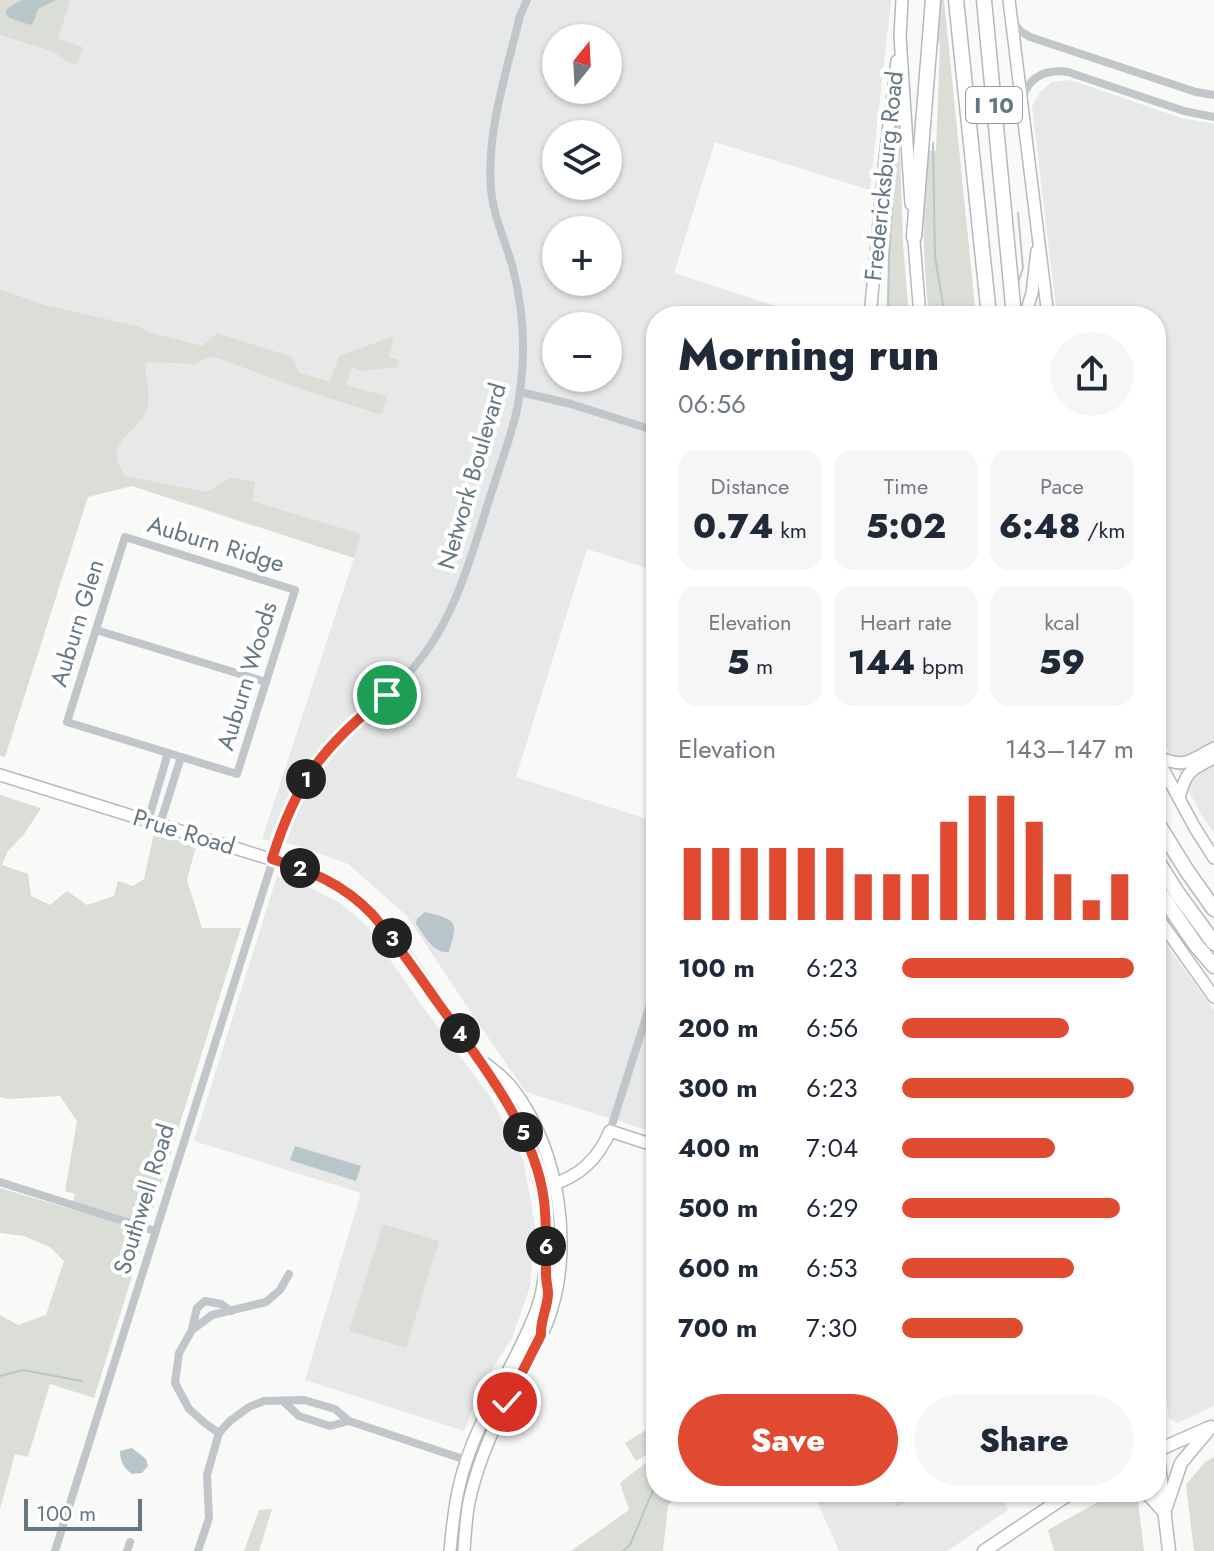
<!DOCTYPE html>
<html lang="en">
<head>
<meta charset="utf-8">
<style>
	:root { --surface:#fff; --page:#f6f6f7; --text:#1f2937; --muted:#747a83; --accent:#df4a31 }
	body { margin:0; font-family:Jost,sans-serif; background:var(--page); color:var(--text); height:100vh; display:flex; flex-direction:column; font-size:30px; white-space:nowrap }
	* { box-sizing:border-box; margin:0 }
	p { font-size:26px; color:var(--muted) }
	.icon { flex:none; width:44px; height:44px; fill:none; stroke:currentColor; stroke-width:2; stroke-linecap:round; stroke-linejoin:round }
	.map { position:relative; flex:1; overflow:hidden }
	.details { position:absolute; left:646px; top:306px; width:520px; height:1196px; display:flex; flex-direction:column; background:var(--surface); border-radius:32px; box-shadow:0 2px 6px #0004 }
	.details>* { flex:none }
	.needle { width:52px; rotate:18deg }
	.buttons { position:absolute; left:542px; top:24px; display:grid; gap:16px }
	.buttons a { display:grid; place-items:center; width:80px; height:80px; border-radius:50%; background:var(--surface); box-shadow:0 2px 6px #0004; font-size:40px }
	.scale { position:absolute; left:24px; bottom:20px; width:118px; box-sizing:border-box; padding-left:8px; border:4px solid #657881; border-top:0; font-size:22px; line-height:28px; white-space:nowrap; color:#657881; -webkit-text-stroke:6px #fff; paint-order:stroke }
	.pin { position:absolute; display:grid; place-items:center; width:68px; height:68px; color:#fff; margin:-34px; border:4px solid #fff; border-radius:50%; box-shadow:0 2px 8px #0007 }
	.km { position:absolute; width:40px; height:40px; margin:-20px; border-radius:50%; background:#222; color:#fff; font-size:22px; line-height:40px; text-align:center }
	.round { display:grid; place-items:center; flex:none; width:84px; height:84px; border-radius:42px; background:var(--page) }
	.overview { display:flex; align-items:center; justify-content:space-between; height:136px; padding:0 32px }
	h1 { font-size:44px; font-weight:800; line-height:60px }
	.metrics { display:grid; grid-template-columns:repeat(3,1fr); gap:12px; height:136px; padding:8px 32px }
	.metrics div { display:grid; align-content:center; border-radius:20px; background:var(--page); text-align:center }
	.metrics b { font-size:34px; font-weight:800 }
	.metrics small { font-size:22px; font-weight:400 }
	.metrics p { font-size:22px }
	.chart { height:224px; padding:16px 32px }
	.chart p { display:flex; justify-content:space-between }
	.chart svg { width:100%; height:144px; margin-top:8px; stroke:var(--accent); stroke-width:6 }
	.button { display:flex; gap:16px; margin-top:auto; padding:16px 32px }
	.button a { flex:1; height:92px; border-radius:48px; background:var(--accent); color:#fff; font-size:32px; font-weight:800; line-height:92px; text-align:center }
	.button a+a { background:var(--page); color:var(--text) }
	ul { padding:0 32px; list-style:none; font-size:26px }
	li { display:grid; grid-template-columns:128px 96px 1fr; align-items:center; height:60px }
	li i { height:20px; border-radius:10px; background:var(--accent) }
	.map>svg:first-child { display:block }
	.built { fill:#e7e9e8; fill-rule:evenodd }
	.green { fill:#daded6 }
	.water { fill:#b8c6c9 }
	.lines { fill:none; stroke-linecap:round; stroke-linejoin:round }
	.stream { stroke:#b8c6c9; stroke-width:2 }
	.secondary-casing { stroke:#b3babd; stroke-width:14 }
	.primary-casing { stroke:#b4babd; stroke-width:15 }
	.highway-casing { stroke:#b4b9bc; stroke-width:17 }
	.street { stroke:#c0c6c9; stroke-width:8 }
	.secondary { stroke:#fff; stroke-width:11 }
	.primary { stroke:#fff; stroke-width:12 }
	.highway { stroke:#fff; stroke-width:14 }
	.route-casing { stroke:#fff; stroke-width:16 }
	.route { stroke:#df4a31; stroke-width:10 }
	.labels { text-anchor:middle; stroke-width:8; stroke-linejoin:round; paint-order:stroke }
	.shield { fill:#fff; stroke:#93a0a7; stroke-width:2 }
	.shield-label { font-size:22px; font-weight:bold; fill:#657881 }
	.street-label { font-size:24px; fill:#657881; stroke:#fff }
</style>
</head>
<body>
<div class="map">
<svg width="1214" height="1551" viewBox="0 0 1214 1551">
	<rect width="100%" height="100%" fill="#f9f9f7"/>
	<g class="built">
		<path d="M0,0H891L870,190L715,142L674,273L807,316H656V571L587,549L516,777L656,822V1133L526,1092L478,1023L407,916L348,864L299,846L262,839L354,558L95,474L45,305L0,289ZM556,38H608V90H556ZM556,134H608V186H556ZM556,230H608V282H556ZM556,326H608V378H556Z"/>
		<path d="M1067,80L1080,83L1181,118L1214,124V833L1201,814L1156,728V316H1057L1032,106L1040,92L1052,82Z"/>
		<path d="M277,876L305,885L340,903L366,925L420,1003L490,1096L524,1162L535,1226L530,1287L512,1338L484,1382L464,1431L305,1380L361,1193L194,1141Z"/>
		<path d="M1156,930L1214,1010V1406L1178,1423L1169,1419L1156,1311Z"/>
		<path d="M813,1492H889L897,1507L921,1492H998L1008,1510L947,1551H839Z"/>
	</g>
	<g class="green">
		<path d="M0,0H70L58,39L82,47L83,50L77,64L67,62L54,52L0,35Z"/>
		<path d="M937,0H944L976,316H929C923,261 922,207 924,151H936L940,44L934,42Z"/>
		<path d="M896,115H899L903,244L909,316H886Z"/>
		<path d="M0,289L45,305L140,327L149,332L202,346L217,333L292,357L299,373L330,381L339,356L394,336L389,357L399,360L397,367L363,371L352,367L346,385L387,396L382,415L301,389L218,358L208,357L196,364L146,362C144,378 153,398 146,412C139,429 114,438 117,459C118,465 123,472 125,476L207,492L231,477L255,482L252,501L361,534L354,558L132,486L88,497L5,757L0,756Z"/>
		<path d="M0,795L41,808L25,833L8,851L2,865L28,874L31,896L50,905L67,891L87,905L114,896L118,881L133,886L144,879L154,833L196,846L187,880L202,928H241L94,1398L50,1384L28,1457L15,1454L0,1509V1315L18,1325L46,1315L64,1261L50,1247L24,1236L0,1233V1188L71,1209L75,1194L65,1191L77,1121L60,1096L9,1099L0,1097Z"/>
		<path d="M383,1224L439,1241L406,1348L349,1331Z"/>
		<path d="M656,1424V1449L636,1461L625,1443Z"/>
		<path d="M656,1455V1492H682L668,1505L663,1551H571L629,1510L620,1483Z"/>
		<path d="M1214,1457V1551H1194L1186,1485L1204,1463Z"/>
		<path d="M889,1492H921L897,1507Z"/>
		<path d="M1114,1493L1138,1501L1144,1551H1054L1048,1530Z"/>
		<path d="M272,1509L259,1551H244L259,1510Z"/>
	</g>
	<g class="water">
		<path d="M22,0H56L38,9L33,23L30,25L10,18L5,13L8,8Z"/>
		<path d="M425,912C458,920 458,921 449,952C433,954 425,936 416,924L417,919Z"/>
		<path d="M295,1146L361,1166L356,1181L290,1160Z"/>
		<path d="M132,1448L146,1459L148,1466L142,1473L132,1474C124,1468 120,1462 120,1451Z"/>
	</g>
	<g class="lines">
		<g class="stream">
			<path d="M933,143L935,257L945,316"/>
			<path d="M1018,213L1023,268L1018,283"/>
			<path d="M888,316L889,257L897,122"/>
			<path d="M0,1376L23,1370L82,1381"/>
			<path d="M623,1551L630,1545L656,1483"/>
		</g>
		<defs>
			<g id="secondary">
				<path d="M902,0L900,36L911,204"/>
				<path d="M1009,0L1048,316"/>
				<path d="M913,229L920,316"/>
				<path d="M870,316L885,158L897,61"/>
				<path d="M1025,316L1032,293L1037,251"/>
				<path d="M1156,756L1195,828L1214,858"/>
				<path d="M1156,756C1185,769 1188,762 1214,748"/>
				<path d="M0,775L299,868C316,874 333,881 348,892C387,921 418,974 447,1014C498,1085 548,1150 546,1242C546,1269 544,1294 533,1319C513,1368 482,1412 466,1462C456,1491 453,1520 450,1551"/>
				<path d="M1179,798C1186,771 1190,770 1214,758"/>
				<path d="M1156,915L1214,997"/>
				<path d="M551,1185C580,1176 598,1159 610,1131L656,1146"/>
				<path d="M464,1551C465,1535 466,1518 469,1502C476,1469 490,1435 505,1405C519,1377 535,1351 547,1323C575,1251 560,1150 513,1089C506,1079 496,1072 486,1064"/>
			</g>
			<g id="primary">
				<path d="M1156,1439L1169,1551"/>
				<path d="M1156,1451L1208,1428"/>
				<path d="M1146,1492L1165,1513"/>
				<path d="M1166,1507L1181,1463L1211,1427"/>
				<path d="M984,1551L1072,1492"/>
			</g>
			<g id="highway">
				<path d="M956,0L989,316"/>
				<path d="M984,0L1014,316"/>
				<path d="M914,237L933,0"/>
				<path d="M1156,821L1187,871L1214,909"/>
				<path d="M1156,859L1176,891L1214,943"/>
				<path d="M1156,887L1196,945L1214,966"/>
			</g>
		</defs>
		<use href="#secondary" class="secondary-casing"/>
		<use href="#primary" class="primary-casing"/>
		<use href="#highway" class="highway-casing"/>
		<g class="street">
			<path d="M1012,19L1020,31L1030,37L1196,92L1214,95"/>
			<path d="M1023,96C1031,75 1047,69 1068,72L1184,111L1214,117"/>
			<path d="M520,392L571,404L656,431"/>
			<path d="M125,537L295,590L237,774L67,722Z"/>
			<path d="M96,630L266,682"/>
			<path d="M148,821L168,753"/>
			<path d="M160,824L181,757"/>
			<path d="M610,1131L656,986"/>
			<path d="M0,1182L155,1231"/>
			<path d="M192,1329L197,1308L205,1301L221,1304L231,1311"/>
			<path d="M283,1401L299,1416L330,1426L349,1421"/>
			<path d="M219,1433L206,1424L189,1409L175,1383L179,1353L192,1330L212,1315L266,1302L280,1290L289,1274"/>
			<path d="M55,1551L288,812C304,779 324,749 351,724C372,705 395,689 414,667C457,617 472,552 492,491C502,458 516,425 520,391C526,349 523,306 512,265C505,240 493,215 491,189C486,133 507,70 520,16L527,0"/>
			<path d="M127,1551L130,1542"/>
			<path d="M198,1551L209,1518L207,1475L219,1433L230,1421L249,1407L264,1401L304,1400L335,1409L349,1421L466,1460"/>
		</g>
		<use href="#secondary" class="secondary"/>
		<use href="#primary" class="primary"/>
		<use href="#highway" class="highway"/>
	</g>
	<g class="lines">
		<defs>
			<path id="route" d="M387,695C324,745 296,781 272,859C312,872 342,883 372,914C396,942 417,973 438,1003C479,1059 536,1131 544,1201C547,1226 546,1250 546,1275C546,1281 548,1287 548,1293C548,1308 540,1319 541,1335L507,1402"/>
		</defs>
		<use href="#route" class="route-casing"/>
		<use href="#route" class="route"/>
	</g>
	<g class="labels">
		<rect class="shield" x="966" y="87" width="56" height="36" rx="6"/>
		<g class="shield-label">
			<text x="994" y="113">I 10</text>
		</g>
		<g class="street-label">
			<text transform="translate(884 176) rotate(-84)" y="8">Fredericksburg Road</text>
			<text transform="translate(472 476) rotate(-74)" y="8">Network Boulevard</text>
			<text transform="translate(216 544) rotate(17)" y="8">Auburn Ridge</text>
			<text transform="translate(77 623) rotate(-73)" y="8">Auburn Glen</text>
			<text transform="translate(247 676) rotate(-73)" y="8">Auburn Woods</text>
			<text transform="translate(184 832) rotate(17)" y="8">Prue Road</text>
			<text transform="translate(144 1199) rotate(-73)" y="8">Southwell Road</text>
		</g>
	</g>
</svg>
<div class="buttons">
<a><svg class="needle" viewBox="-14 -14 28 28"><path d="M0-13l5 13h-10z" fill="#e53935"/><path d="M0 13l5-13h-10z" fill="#747a83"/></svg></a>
<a><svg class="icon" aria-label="layers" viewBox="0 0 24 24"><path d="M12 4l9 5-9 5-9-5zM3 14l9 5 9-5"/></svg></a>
<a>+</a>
<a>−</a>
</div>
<div class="scale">100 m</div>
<div class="pin" style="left:387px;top:695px;background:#1e9e55"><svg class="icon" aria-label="arrive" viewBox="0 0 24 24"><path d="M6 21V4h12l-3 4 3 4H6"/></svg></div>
<div class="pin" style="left:507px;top:1402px;background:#d93025"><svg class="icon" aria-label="check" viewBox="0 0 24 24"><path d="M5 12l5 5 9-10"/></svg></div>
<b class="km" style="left:306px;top:779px">1</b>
<b class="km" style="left:300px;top:868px">2</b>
<b class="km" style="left:392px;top:938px">3</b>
<b class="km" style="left:460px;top:1033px">4</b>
<b class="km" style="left:523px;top:1132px">5</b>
<b class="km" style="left:546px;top:1246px">6</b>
<section class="details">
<div class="overview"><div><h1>Morning run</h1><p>06:56</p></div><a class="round"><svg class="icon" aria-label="share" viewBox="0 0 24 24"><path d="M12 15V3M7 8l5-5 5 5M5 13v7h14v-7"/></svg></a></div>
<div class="metrics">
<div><p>Distance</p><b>0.74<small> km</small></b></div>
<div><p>Time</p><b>5:02</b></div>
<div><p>Pace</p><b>6:48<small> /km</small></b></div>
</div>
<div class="metrics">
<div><p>Elevation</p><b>5<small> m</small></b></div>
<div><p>Heart rate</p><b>144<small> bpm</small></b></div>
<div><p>kcal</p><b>59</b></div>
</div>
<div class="chart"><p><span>Elevation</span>143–147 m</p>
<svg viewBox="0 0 160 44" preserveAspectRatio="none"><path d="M5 44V22M15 44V22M25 44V22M35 44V22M45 44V22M55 44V22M65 44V30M75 44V30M85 44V30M95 44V14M105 44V6M115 44V6M125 44V14M135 44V30M145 44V38M155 44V30"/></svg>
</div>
<ul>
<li><b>100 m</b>6:23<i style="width:100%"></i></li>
<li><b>200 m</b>6:56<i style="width:72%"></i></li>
<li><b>300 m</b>6:23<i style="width:100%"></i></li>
<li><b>400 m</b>7:04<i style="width:66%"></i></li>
<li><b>500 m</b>6:29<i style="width:94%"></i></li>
<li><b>600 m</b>6:53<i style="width:74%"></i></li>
<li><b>700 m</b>7:30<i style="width:52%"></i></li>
</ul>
<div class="button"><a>Save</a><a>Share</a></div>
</section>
</div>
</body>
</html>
